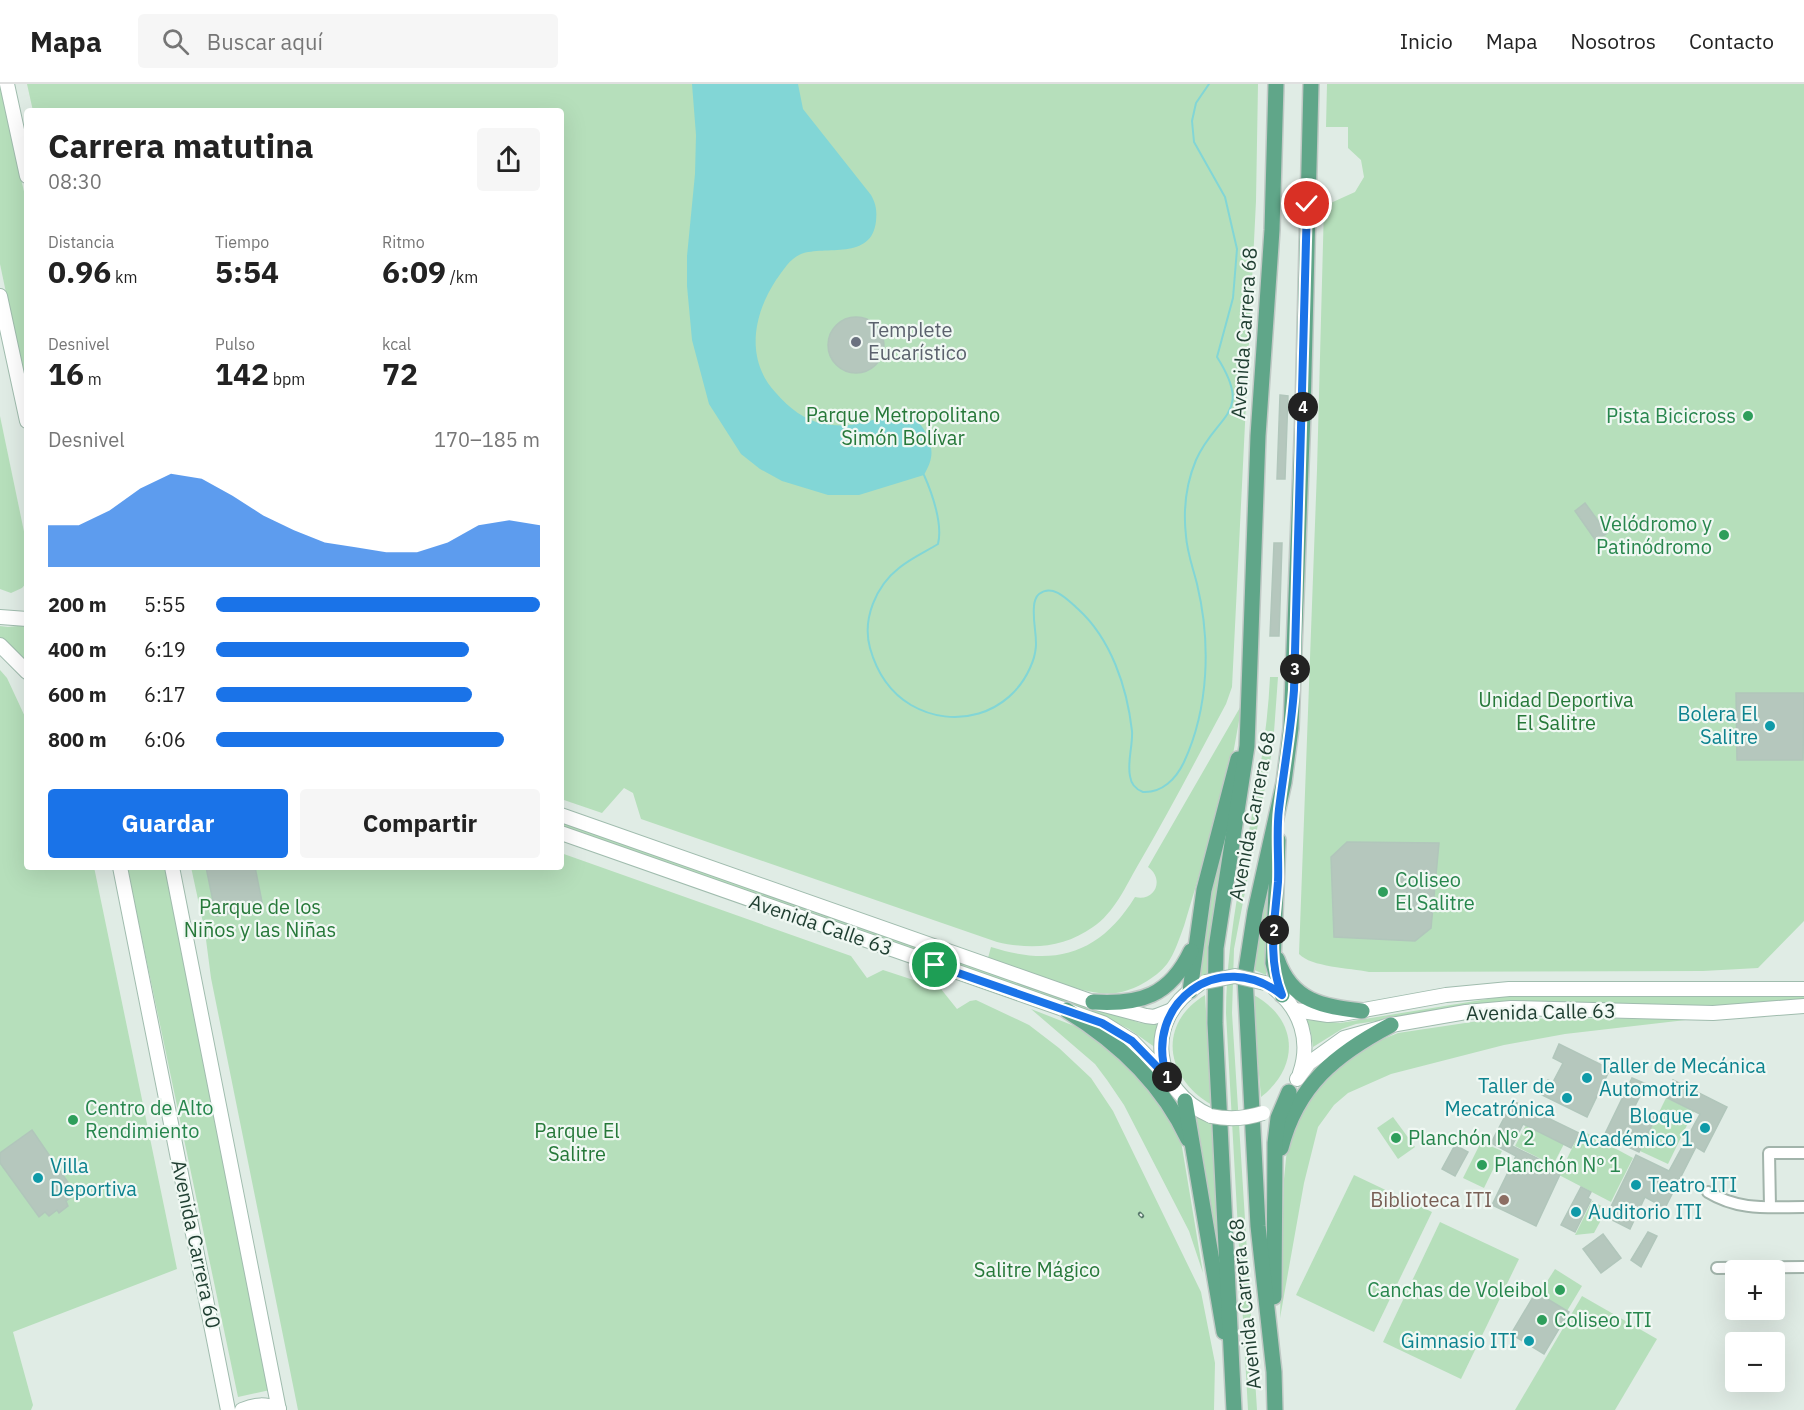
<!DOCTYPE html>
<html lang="es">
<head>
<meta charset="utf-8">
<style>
	:root { --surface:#fff; --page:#f6f6f6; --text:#222; --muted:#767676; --line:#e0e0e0; --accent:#1a73e8 }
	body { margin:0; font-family:"IBM Plex Sans",sans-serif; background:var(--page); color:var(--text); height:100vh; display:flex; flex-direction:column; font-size:22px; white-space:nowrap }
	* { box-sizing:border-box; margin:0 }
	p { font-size:20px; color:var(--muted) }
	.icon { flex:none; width:33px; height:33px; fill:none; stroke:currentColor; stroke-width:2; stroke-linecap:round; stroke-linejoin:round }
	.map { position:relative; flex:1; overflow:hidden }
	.drawer { position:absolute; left:24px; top:24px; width:540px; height:762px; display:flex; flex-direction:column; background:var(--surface); border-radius:6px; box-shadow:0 6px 24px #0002 }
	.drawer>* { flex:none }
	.buttons { position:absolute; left:1725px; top:1176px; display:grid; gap:12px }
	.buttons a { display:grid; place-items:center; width:60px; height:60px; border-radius:6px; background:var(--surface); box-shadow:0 6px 24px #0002; font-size:30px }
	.pin { position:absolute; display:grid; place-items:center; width:51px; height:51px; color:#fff; margin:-26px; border:3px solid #fff; border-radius:50%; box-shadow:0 2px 6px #0007 }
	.km { position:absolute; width:30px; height:30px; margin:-15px; border-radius:50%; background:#222; color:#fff; font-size:16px; line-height:30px; text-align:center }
	.round { display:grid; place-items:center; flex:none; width:63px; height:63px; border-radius:6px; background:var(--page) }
	.overview { display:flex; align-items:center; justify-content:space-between; height:102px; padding:0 24px }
	h1 { font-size:33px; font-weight:700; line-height:45px }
	.stats { display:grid; grid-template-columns:repeat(3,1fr); gap:9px; height:102px; padding:6px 24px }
	.stats div { display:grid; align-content:center }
	.stats b { font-size:30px; font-weight:700 }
	.stats small { font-size:16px; font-weight:400 }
	.stats p { font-size:16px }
	.chart { height:168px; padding:12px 24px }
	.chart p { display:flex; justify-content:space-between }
	.chart svg { width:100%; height:108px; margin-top:6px; fill:var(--accent); opacity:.7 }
	.primary-button { display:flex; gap:12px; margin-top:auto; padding:12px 24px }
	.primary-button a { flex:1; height:69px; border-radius:6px; background:var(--accent); color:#fff; font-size:24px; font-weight:700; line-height:69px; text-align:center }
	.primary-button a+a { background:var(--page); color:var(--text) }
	ul { padding:0 24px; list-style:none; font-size:20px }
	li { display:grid; grid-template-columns:96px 72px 1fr; align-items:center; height:45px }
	li i { height:15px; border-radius:8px; background:var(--accent) }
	header { display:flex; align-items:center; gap:36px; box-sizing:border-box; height:84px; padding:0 30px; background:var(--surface); border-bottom:2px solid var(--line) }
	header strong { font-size:28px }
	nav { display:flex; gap:33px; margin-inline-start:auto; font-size:21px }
	.search { width:420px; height:54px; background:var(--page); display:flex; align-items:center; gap:15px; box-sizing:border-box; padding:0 21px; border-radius:6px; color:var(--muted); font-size:22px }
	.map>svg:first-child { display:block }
	.green { fill:#b6dfbb }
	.water { fill:#82d6d6 }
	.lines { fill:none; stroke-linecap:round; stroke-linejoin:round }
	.stream { stroke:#82d6d6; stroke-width:2 }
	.building { fill:#b5c7bd; stroke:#b1c6bb; stroke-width:1.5 }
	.street-casing { stroke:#a2b4ab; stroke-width:14 }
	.secondary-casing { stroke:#a0bcae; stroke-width:16 }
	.primary-casing { stroke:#c0c9c5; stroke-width:18 }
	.street { stroke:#fff; stroke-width:10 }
	.secondary { stroke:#fff; stroke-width:14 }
	.primary { stroke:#60a689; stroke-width:15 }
	.rail-casing { stroke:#597a6c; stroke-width:4.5 }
	.rail { stroke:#f0f8f3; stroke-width:2; stroke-dasharray:7; stroke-linecap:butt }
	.secondary-bridge-casing { stroke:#a0bcae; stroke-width:16; stroke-linecap:butt }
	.secondary-bridge { stroke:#fff; stroke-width:14 }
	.route-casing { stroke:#fff; stroke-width:12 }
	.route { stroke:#1a73e8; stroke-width:8 }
	.worship-dot { fill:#6b7280; stroke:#f0f8f3; stroke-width:2 }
	.leisure-dot { fill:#2e9e5b; stroke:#f0f8f3; stroke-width:2 }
	.culture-dot { fill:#0f9aa8; stroke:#f0f8f3; stroke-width:2 }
	.education-dot { fill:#8d6e63; stroke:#f0f8f3; stroke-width:2 }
	.labels { text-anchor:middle; stroke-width:4.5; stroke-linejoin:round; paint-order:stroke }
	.worship-label { font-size:20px; fill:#5b616d; stroke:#f0f8f3; text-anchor:start }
	.street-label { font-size:20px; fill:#1f3e31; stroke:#f0f8f3 }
	.park-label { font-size:20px; fill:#267839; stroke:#f0f8f3 }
	.leisure-label { font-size:20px; fill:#27864d; stroke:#f0f8f3; text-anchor:start }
	.culture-label { font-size:20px; fill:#0d838f; stroke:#f0f8f3; text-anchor:end }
	.education-label { font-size:20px; fill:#785e54; stroke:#f0f8f3; text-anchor:end }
</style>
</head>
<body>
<header>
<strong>Mapa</strong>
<div class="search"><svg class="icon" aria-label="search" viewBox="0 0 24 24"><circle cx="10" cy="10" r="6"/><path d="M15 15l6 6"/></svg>Buscar aquí</div>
<nav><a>Inicio</a><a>Mapa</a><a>Nosotros</a><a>Contacto</a></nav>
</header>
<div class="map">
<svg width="1804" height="1326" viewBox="0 0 1804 1326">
	<rect width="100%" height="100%" fill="#e0ece5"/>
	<g class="green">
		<path d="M27,0H1258L1256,117L1232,603L1226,620C1197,674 1169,728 1138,781C1126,802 1114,829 1093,843C1063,864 1032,866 997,858L641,735L633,709L624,704L602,729L561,715V27H33Z"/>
		<path d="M1327,0H1804V837L1758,884L1703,887L1369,888C1350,884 1311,883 1299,870L1317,386L1324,122L1355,108L1364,93L1361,76L1348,64V43H1326Z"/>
		<path d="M0,1L27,121V309L0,180Z"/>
		<path d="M0,332L27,462V498L22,504L11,509L0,505Z"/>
		<path d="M27,541L24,575L0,554V542L8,543Z"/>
		<path d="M0,586L7,594L27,637V783H94L177,1185L13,1248L33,1321L31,1326H0Z"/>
		<path d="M1270,593H1278L1273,662L1234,865L1232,929L1257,1326H1248L1226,929C1227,815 1265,706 1270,593Z"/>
		<path d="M1242,620L1230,687L1184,842C1179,855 1175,869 1167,880C1156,894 1133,907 1116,909C1087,914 1018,884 988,874L991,863C1054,883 1099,871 1135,813C1155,818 1165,795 1148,783Z"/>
		<path d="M1231,731L1209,888L1198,895L1214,786Z"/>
		<path d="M561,736L715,789L808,826L1140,939L1160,941L1156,964L1129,945L1109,935L561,744Z"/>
		<path d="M561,769L851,872L867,894L883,886L941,905L957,925L970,917L976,916L1029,941L1059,964L1091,994L1113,1027L1201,1208L1215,1279L1214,1326H298L211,894L205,848L191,783H561Z"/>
		<path d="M1272,775L1266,891L1252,885Z"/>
		<path d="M127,783H165L270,1306L238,1313Z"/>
		<path d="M1252,910C1298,934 1301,982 1261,1013Z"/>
		<path d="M1205,911L1212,1021C1166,995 1156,941 1205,911Z"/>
		<path d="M1512,911H1804V918L1735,923L1511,918L1356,940L1342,945L1313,963L1311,949L1307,936L1340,939Z"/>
		<path d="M1031,925L1077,943L1100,956L1140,990L1180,1051L1203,1189L1189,1147L1124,1021L1107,996L1095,980Z"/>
		<path d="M1703,934L1565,950L1504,961L1391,990L1348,1009L1334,1021L1318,1043L1304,1099L1280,1234L1284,1095L1287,1065L1305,1020L1329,990L1363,963L1398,949L1492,935Z"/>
		<path d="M1666,1014L1694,1027L1668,1080L1640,1067Z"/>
		<path d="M1196,1033L1214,1040L1225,1223Z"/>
		<path d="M1393,1033L1415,1063L1398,1075L1377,1044Z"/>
		<path d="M1526,1041L1564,1060L1553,1081L1515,1062Z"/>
		<path d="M1581,1046L1633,1074L1611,1118L1559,1091Z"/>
		<path d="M1481,1058L1502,1067L1484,1104L1463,1094Z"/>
		<path d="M1354,1091L1432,1128L1374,1248L1296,1211Z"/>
		<path d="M1592,1117L1607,1125L1594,1149L1575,1151Z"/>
		<path d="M1440,1138L1519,1175L1461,1295L1383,1258Z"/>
		<path d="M1555,1185L1582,1202L1567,1227L1539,1210Z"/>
		<path d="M1582,1212L1657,1255L1615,1326H1515Z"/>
	</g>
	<path class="water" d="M692,0H798L803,25L871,111C876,120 877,126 876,137C872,177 825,161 801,170C789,175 783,187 776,196C753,231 745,276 776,309C789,324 805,337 825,340C836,342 850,342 861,339C887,334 913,319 928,353C934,368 932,377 924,391L859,411H828L782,397L760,385L741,370L709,320L692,256L687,202V172L695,90L696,51Z"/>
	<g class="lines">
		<path class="stream" d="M924,391C932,409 943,440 938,460C925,468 911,474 899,484C876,502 862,535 870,564C877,589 889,608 911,621C954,646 1009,631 1030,584C1042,558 1032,547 1034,522C1034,519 1036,512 1039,510C1053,499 1068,516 1078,525C1111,555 1127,603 1132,647C1133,661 1127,678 1130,692C1131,700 1135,705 1143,708C1162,709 1176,695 1184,678C1209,624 1211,558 1197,500C1193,484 1187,468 1186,452C1183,426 1186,400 1196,376C1217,329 1254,331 1217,273L1233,214L1237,165L1225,113L1194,58L1192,37L1196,19L1209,0"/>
	</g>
	<g class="building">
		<circle cx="856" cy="261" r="28"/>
		<path d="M1280,311L1288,312L1285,395H1277Z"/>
		<path d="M1585,419L1607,449L1596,457L1575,427Z"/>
		<path d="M1274,459H1282L1279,552H1270Z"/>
		<path d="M1736,609H1804L1803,676H1737Z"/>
		<path d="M1347,758L1439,759L1431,844L1415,857L1334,853L1331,773Z"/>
		<path d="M206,783H255L263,823L216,832Z"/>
		<path d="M1559,960L1610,985L1587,1033L1540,1010L1548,996L1553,998L1563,979L1553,974Z"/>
		<path d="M1632,994L1646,1000L1635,1022L1656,1033L1639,1068L1604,1052Z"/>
		<path d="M1673,996L1727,1023L1704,1068L1696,1063L1665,1124L1645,1113L1630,1145L1606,1133L1636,1071L1669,1087L1700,1030L1665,1013Z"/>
		<path d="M1513,1017L1579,1049L1571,1064L1523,1040L1512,1062L1562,1086L1536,1142L1492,1121L1516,1072L1491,1059Z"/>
		<path d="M32,1046L76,1110L66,1117L68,1122L59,1129L57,1126L49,1132L45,1128L39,1133L0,1079V1069Z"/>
		<path d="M1455,1061L1468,1068L1455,1092L1442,1085Z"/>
		<path d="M1581,1103L1591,1108L1588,1114L1591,1116L1575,1148L1561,1141Z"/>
		<path d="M1648,1148L1657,1152L1641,1183L1631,1176Z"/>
		<path d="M1603,1150L1621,1174L1601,1189L1583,1165Z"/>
		<path d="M1536,1208L1569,1228L1544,1270L1511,1250Z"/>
	</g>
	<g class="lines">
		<defs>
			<g id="street">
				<path d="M1708,1108C1739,1127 1769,1123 1804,1123"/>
				<path d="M1770,1123L1769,1069H1804"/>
				<path d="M1717,1184L1804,1183"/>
			</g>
			<g id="secondary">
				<path d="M7,0L27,92"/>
				<path d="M0,212L27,337"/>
				<path d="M0,533L27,535"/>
				<path d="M0,561L27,588"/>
				<path d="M561,731L1093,918L1146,932L1154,933L1172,926"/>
				<path d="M561,749L1103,939L1132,957L1167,993"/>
				<path d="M120,783L228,1326"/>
				<path d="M172,783L279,1326"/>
				<path d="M1198,901C1142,937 1153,1007 1211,1032"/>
				<path d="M1275,905C1301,926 1311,957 1300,989"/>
				<path d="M1295,926L1328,931L1342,930L1446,911L1509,905H1804"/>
				<path d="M1297,995L1309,979L1344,954L1391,941L1466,928L1511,924L1713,929L1804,922"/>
				<path d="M242,1326C256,1320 265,1320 279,1325"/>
			</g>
			<g id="primary">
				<path d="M1278,756L1273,879L1282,911"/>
				<path d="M1277,875C1292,918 1322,922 1362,927"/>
				<path d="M1190,907L1204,806L1238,675"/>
				<path d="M1093,918C1140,921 1170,912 1191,867"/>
				<path d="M1066,926C1118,958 1162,999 1188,1055"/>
				<path d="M1185,1017L1224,1248"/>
				<path d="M1281,1064C1297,1001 1336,970 1391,941"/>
				<path d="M1274,1213L1275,1059L1278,1034L1289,1008"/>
				<path d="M1234,1326L1215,939L1216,864L1247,662L1258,352L1272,146L1276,0"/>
				<path d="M1275,1326L1274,1288L1258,1142L1245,893L1255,828L1284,698L1291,644L1303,329L1311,0"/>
			</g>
		</defs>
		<use href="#street" class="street-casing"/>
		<use href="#secondary" class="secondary-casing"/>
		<use href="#primary" class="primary-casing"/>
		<use href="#street" class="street"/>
		<use href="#secondary" class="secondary"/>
		<use href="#primary" class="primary"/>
		<defs>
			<path id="rail" d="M1140,1130L1142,1132"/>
		</defs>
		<use href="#rail" class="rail-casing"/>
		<use href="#rail" class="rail"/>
		<defs>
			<g id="secondary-bridge">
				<path d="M1205,898L1235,892L1265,899"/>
				<path d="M1211,1032C1230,1036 1245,1035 1263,1029"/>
			</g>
		</defs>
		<use href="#secondary-bridge" class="secondary-bridge-casing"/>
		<use href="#secondary-bridge" class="secondary-bridge"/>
	</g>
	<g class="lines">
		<defs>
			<path id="route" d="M935,881L1102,939L1132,957L1167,993C1142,919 1220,862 1282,911C1267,874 1275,836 1278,798C1279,774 1276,748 1279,725C1284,685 1291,646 1294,606L1307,120"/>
		</defs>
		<use href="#route" class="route-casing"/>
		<use href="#route" class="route"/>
	</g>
	<circle class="worship-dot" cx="856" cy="258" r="6"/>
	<g class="leisure-dot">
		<circle cx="1748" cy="332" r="6"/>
		<circle cx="1724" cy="451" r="6"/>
		<circle cx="1383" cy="808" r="6"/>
		<circle cx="73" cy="1036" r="6"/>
		<circle cx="1396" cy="1054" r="6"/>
		<circle cx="1482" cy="1081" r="6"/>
		<circle cx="1560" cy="1206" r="6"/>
		<circle cx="1542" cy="1236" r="6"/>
	</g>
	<g class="culture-dot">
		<circle cx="1770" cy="642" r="6"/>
		<circle cx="1587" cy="994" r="6"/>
		<circle cx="1567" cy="1014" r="6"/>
		<circle cx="1705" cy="1044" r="6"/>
		<circle cx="38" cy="1094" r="6"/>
		<circle cx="1636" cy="1101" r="6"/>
		<circle cx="1576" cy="1128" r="6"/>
		<circle cx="1529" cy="1257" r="6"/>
	</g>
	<circle class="education-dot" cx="1504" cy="1116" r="6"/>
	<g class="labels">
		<g class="worship-label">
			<text x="868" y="253">Templete<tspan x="868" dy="23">Eucarístico</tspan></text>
		</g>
		<g class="street-label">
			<text transform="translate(1244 249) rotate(-86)" y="7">Avenida Carrera 68</text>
			<text transform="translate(1252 732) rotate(-79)" y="7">Avenida Carrera 68</text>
			<text transform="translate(821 841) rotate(19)" y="7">Avenida Calle 63</text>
			<text transform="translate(1541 928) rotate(-1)" y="7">Avenida Calle 63</text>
			<text transform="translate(196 1160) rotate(78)" y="7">Avenida Carrera 60</text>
			<text transform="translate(1245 1220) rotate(-96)" y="7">Avenida Carrera 68</text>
		</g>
		<g class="park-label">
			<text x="903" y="338">Parque Metropolitano<tspan x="903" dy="23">Simón Bolívar</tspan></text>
			<text x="1556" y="623">Unidad Deportiva<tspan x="1556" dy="23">El Salitre</tspan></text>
			<text x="260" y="830">Parque de los<tspan x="260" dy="23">Niños y las Niñas</tspan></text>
			<text x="577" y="1054">Parque El<tspan x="577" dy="23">Salitre</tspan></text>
			<text x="1037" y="1193">Salitre Mágico</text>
		</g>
		<g class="leisure-label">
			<text x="1736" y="339" text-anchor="end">Pista Bicicross</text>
			<text x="1712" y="447" text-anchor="end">Velódromo y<tspan x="1712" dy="23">Patinódromo</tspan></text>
			<text x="1395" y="803">Coliseo<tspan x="1395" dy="23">El Salitre</tspan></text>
			<text x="85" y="1031">Centro de Alto<tspan x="85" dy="23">Rendimiento</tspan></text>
			<text x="1408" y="1061">Planchón Nº 2</text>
			<text x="1494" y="1088">Planchón Nº 1</text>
			<text x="1548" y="1213" text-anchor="end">Canchas de Voleibol</text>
			<text x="1554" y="1243">Coliseo ITI</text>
		</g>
		<g class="culture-label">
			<text x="1758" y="637">Bolera El<tspan x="1758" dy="23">Salitre</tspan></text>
			<text x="1599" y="989" text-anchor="start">Taller de Mecánica<tspan x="1599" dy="23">Automotriz</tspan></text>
			<text x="1555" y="1009">Taller de<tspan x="1555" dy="23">Mecatrónica</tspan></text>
			<text x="1693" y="1039">Bloque<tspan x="1693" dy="23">Académico 1</tspan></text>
			<text x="50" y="1089" text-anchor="start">Villa<tspan x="50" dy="23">Deportiva</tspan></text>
			<text x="1648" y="1108" text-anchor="start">Teatro ITI</text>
			<text x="1588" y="1135" text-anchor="start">Auditorio ITI</text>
			<text x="1517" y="1264">Gimnasio ITI</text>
		</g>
		<g class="education-label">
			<text x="1492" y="1123">Biblioteca ITI</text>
		</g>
	</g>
</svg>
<div class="buttons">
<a>+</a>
<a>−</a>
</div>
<div class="pin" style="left:935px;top:881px;background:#1e9e55"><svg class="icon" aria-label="arrive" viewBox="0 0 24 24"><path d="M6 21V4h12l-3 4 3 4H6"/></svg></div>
<div class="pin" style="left:1307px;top:120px;background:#d93025"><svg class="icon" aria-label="check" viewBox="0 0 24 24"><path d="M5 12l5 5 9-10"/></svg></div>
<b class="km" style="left:1167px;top:993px">1</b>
<b class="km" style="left:1274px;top:846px">2</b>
<b class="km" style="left:1295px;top:585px">3</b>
<b class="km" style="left:1303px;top:323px">4</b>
<section class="drawer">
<div class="overview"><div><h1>Carrera matutina</h1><p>08:30</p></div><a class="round"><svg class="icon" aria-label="share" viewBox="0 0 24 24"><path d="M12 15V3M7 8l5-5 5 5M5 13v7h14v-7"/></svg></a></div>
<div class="stats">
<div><p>Distancia</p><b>0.96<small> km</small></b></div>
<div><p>Tiempo</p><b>5:54</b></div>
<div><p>Ritmo</p><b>6:09<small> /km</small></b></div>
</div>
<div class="stats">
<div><p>Desnivel</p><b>16<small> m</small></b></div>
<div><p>Pulso</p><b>142<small> bpm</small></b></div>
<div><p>kcal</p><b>72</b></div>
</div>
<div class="chart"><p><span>Desnivel</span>170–185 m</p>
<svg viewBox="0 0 160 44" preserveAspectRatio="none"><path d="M0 44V27L10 27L20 21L30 12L40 6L50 8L60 15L70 23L80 29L90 34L100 36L110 38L120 38L130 34L140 27L150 25L160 27V44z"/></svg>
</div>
<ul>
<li><b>200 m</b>5:55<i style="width:100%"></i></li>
<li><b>400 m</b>6:19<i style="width:78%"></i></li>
<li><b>600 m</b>6:17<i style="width:79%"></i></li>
<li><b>800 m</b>6:06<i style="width:89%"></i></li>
</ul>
<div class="primary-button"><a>Guardar</a><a>Compartir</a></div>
</section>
</div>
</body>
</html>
